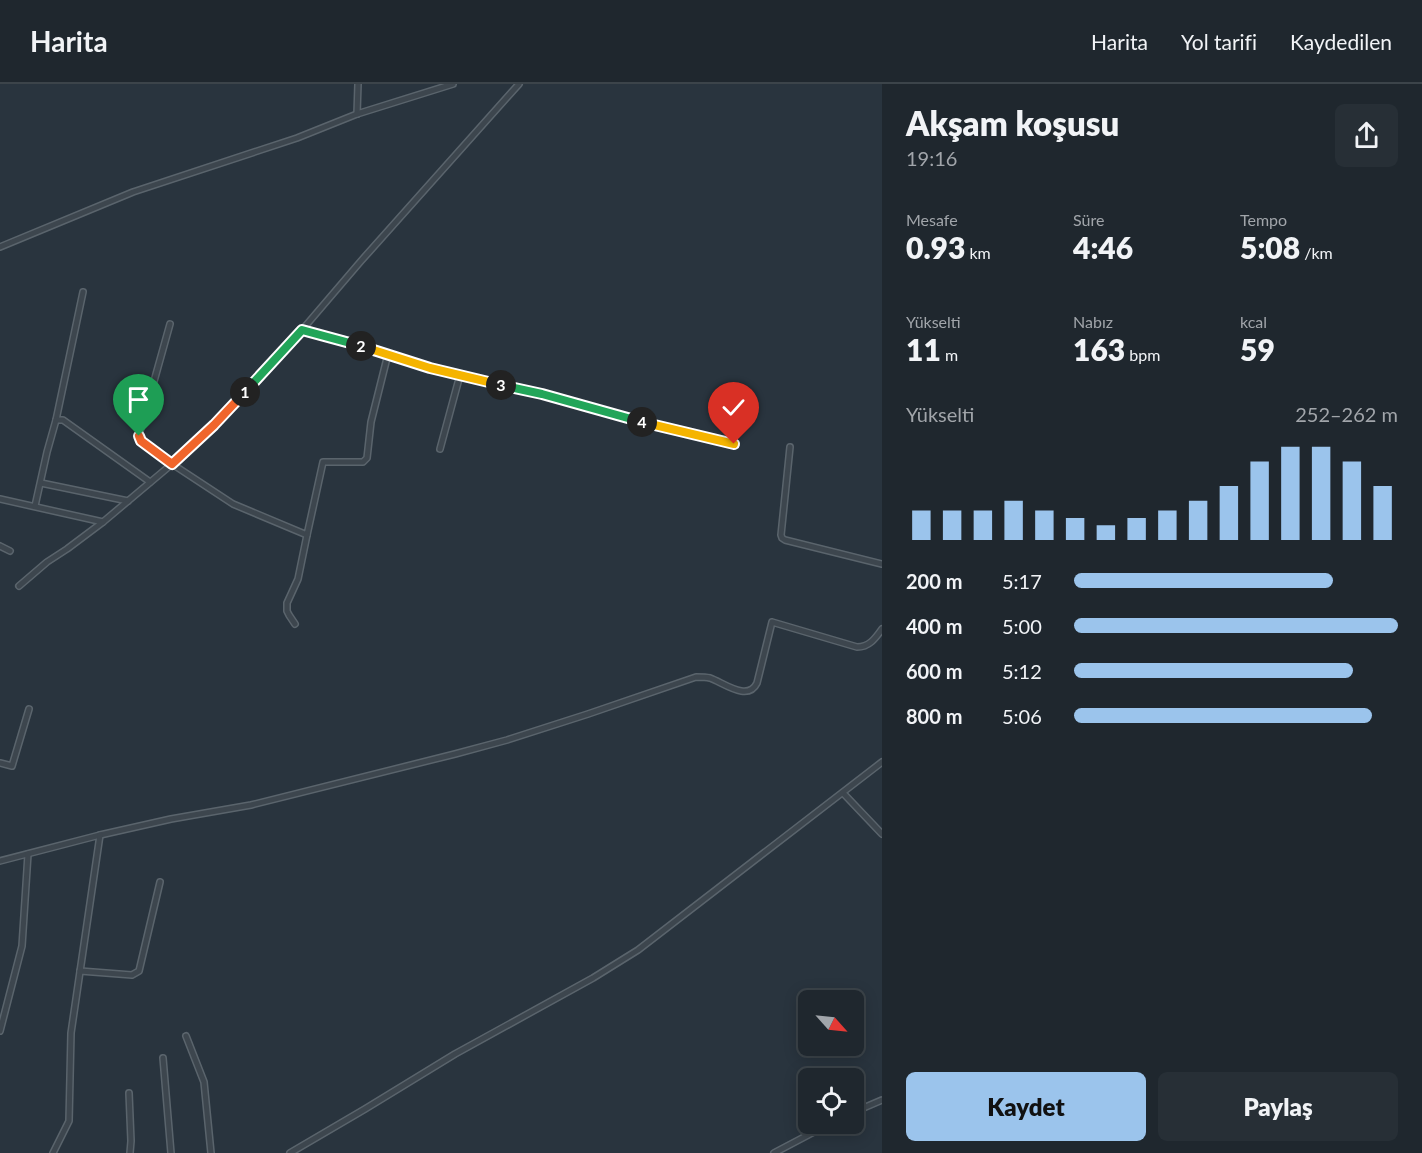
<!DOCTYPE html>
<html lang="tr">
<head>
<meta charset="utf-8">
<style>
	:root { --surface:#1f272e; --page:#272f36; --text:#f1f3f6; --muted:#a1a5aa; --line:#3c444a; --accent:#9bc4ec }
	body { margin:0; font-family:Lato,sans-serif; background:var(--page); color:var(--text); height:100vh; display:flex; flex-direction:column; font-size:22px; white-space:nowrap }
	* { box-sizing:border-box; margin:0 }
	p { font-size:20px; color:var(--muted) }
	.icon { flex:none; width:33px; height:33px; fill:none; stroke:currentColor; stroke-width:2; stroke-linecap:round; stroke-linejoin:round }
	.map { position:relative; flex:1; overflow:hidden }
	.panel { display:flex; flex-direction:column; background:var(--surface); width:540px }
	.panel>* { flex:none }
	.needle { width:39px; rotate:117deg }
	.buttons { position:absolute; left:798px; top:906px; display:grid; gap:12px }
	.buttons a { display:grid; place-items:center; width:66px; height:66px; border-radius:9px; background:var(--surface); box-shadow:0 3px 15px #0003,0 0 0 2px var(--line); font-size:30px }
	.pin { position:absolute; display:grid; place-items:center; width:51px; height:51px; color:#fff; margin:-62px -26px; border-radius:50% 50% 50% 0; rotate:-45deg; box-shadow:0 0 6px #0007 }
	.pin .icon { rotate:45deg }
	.km { position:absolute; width:30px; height:30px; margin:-15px; border-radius:50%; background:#222; color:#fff; font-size:16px; line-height:30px; text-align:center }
	.round { display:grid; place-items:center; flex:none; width:63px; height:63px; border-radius:9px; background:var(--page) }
	.overview { display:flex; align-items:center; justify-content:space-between; height:102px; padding:0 24px }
	h1 { font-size:33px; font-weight:800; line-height:45px }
	.stats { display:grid; grid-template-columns:repeat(3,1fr); gap:9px; height:102px; padding:6px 24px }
	.stats div { display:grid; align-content:center }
	.stats b { font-size:30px; font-weight:800 }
	.stats small { font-size:16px; font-weight:400 }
	.stats p { font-size:16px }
	.chart { height:168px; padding:12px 24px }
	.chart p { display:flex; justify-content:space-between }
	.chart svg { width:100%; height:108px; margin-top:6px; stroke:var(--accent); stroke-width:6 }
	.primary-button { display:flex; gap:12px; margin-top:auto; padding:12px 24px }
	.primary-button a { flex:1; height:69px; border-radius:9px; background:var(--accent); color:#111; font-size:24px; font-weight:800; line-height:69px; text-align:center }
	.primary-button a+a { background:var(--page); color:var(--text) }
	ul { padding:0 24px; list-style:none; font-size:20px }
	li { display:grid; grid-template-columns:96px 72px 1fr; align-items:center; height:45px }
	li i { height:15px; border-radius:8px; background:var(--accent) }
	header { display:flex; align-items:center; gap:36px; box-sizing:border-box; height:84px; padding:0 30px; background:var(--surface); border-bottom:2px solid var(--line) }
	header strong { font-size:28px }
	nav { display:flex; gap:33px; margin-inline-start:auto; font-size:21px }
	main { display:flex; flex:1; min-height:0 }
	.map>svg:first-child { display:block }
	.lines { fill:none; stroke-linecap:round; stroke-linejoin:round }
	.minor-casing { stroke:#5a646c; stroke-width:8 }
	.minor { stroke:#3d464e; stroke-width:5 }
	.split-1-casing { stroke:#fff; stroke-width:12 }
	.split-2-casing { stroke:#fff; stroke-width:12 }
	.split-3-casing { stroke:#fff; stroke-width:12 }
	.split-4-casing { stroke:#fff; stroke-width:12 }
	.split-5-casing { stroke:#fff; stroke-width:12 }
	.split-1 { stroke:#f0652b; stroke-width:8 }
	.split-2 { stroke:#22a559; stroke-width:8 }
	.split-3 { stroke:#f5b400; stroke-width:8 }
	.split-4 { stroke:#22a559; stroke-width:8 }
	.split-5 { stroke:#f5b400; stroke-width:8 }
</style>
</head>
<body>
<header>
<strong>Harita</strong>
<nav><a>Harita</a><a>Yol tarifi</a><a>Kaydedilen</a></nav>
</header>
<main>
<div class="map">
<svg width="882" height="1069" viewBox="0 0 882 1069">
	<rect width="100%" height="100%" fill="#29343e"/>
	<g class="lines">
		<defs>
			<g id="minor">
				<path d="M357,30L358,0"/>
				<path d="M0,163L133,108L297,54L357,30L453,0"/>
				<path d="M170,240L139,351L140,355L163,374L233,420L307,451L323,378H363L367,374L371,338L388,270"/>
				<path d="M302,246L388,270L430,284L460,291L440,365"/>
				<path d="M460,291L486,298L542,310L592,325L734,360"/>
				<path d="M56,336L83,208"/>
				<path d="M790,363L781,451L782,454L785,456L882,480"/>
				<path d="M41,399L128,417"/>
				<path d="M0,415L103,438L172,380L214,341L302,246L361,177L519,0"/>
				<path d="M35,422L47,368L56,336H63L150,398"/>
				<path d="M0,462L10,467"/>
				<path d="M19,502L47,478L67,465L103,438"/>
				<path d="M295,540L289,531L287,527V519L298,495L307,451"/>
				<path d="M0,679L12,682L29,625"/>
				<path d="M843,709L882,750"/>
				<path d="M0,777L100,751L171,735L251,721L455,670L507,656L588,630L696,593C701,593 706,593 710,594C724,599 748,618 757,599L772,538L857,563C869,563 875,555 882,545"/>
				<path d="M80,887L132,891L139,887L160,798"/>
				<path d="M0,947L22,862L28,770"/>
				<path d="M186,952L204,998L211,1069"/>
				<path d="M163,974L171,1069"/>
				<path d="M129,1009L131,1057L130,1069"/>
				<path d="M854,1028L882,1016"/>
				<path d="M53,1069L69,1037L71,949L100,751"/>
				<path d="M290,1069L365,1025L455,970L593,894L638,866L882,678"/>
				<path d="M774,1069L829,1040"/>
			</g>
		</defs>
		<use href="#minor" class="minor-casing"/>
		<use href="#minor" class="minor"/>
	</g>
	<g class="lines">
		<defs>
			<path id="split-1" d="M139,352L141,357L172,380L214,341L245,308"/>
			<path id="split-2" d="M245,308L302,246L361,262"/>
			<path id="split-3" d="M361,262L430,284L501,301"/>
			<path id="split-4" d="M501,301L542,310L642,338"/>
			<path id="split-5" d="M642,338L734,360"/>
		</defs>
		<use href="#split-1" class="split-1-casing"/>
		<use href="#split-2" class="split-2-casing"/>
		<use href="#split-3" class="split-3-casing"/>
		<use href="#split-4" class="split-4-casing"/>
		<use href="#split-5" class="split-5-casing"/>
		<use href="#split-1" class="split-1"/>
		<use href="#split-2" class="split-2"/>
		<use href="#split-3" class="split-3"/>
		<use href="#split-4" class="split-4"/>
		<use href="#split-5" class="split-5"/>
	</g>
</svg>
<div class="buttons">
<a><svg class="needle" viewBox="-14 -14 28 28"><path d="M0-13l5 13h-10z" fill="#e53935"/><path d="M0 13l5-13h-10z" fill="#a1a5aa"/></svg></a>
<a><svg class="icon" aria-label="locate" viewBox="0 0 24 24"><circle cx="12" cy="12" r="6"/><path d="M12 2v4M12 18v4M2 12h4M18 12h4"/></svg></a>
</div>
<div class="pin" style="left:139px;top:352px;background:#1e9e55"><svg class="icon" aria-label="arrive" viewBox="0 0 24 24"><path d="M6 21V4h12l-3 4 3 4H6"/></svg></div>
<div class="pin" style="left:734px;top:360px;background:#d93025"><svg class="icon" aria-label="check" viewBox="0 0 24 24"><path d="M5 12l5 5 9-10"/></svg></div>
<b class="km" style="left:245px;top:308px">1</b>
<b class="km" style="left:361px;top:262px">2</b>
<b class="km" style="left:501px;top:301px">3</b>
<b class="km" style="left:642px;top:338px">4</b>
</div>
<section class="panel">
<div class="overview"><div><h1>Akşam koşusu</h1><p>19:16</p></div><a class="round"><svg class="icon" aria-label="share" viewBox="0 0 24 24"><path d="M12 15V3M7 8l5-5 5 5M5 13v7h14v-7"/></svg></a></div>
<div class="stats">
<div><p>Mesafe</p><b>0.93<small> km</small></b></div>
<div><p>Süre</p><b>4:46</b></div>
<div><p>Tempo</p><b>5:08<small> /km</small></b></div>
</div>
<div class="stats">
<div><p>Yükselti</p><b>11<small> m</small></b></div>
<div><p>Nabız</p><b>163<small> bpm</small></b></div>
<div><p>kcal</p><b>59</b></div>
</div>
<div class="chart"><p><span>Yükselti</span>252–262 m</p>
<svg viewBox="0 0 160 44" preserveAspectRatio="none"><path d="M5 44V32M15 44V32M25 44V32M35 44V28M45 44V32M55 44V35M65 44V38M75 44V35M85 44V32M95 44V28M105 44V22M115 44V12M125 44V6M135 44V6M145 44V12M155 44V22"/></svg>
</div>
<ul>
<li><b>200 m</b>5:17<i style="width:80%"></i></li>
<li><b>400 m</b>5:00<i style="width:100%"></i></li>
<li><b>600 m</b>5:12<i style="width:86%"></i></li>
<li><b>800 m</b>5:06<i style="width:92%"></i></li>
</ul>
<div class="primary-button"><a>Kaydet</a><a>Paylaş</a></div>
</section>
</main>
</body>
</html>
